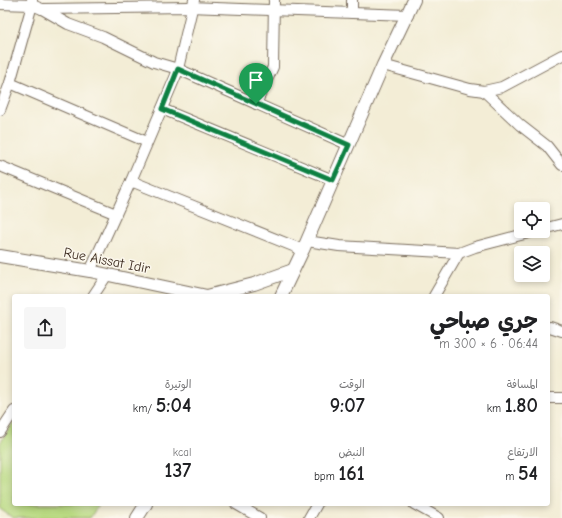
<!DOCTYPE html>
<html lang="ar">
<head>
<meta charset="utf-8">
<style>
	:root { --surface:#fff; --page:#f6f6f6; --text:#202124; --muted:#757577 }
	body { margin:0; font-family:"Comic Neue","Playpen Sans Arabic",sans-serif; background:var(--page); color:var(--text); direction:rtl; height:100vh; display:flex; flex-direction:column; font-size:15px; white-space:nowrap }
	* { box-sizing:border-box; margin:0 }
	p { font-size:13px; color:var(--muted) }
	.icon { flex:none; width:22px; height:22px; fill:none; stroke:currentColor; stroke-width:2; stroke-linecap:round; stroke-linejoin:round }
	.map { position:relative; flex:1; overflow:hidden; direction:ltr }
	.sheet { position:absolute; left:12px; top:294px; width:538px; height:212px; display:flex; flex-direction:column; background:var(--surface); border-radius:4px; box-shadow:0 2px 6px #0003; direction:rtl }
	.sheet>* { flex:none }
	.controls { position:absolute; left:514px; top:202px; display:grid; gap:8px }
	.controls a { display:grid; place-items:center; width:36px; height:36px; border-radius:4px; background:var(--surface); box-shadow:0 2px 6px #0003; font-size:20px }
	.pin { position:absolute; display:grid; place-items:center; width:34px; height:34px; color:#fff; margin:-41px -17px; border-radius:50% 50% 50% 0; rotate:-45deg; box-shadow:0 0 4px #0007 }
	.pin .icon { rotate:45deg }
	.round { display:grid; place-items:center; flex:none; width:42px; height:42px; border-radius:4px; background:var(--page) }
	.head { display:flex; align-items:center; justify-content:space-between; height:68px; padding:0 12px }
	h1 { font-size:22px; font-weight:700; line-height:30px }
	.stats { display:grid; grid-template-columns:repeat(3,1fr); gap:6px; height:68px; padding:4px 12px }
	.stats div { display:grid; align-content:center }
	.stats b { font-size:20px; font-weight:700 }
	.stats small { font-size:11px; font-weight:400 }
	.stats p { font-size:11px }
	.map>svg:first-child { display:block }
	.green { fill:#b8d980; stroke:#7a824f }
	.lines { fill:none; stroke-linecap:round; stroke-linejoin:round }
	.minor-casing { stroke:#7b6e5e; stroke-width:12 }
	.tertiary-casing { stroke:#7b6e5e; stroke-width:14 }
	.minor { stroke:#fff; stroke-width:10 }
	.tertiary { stroke:#fff; stroke-width:12 }
	.route-casing { stroke:#fff; stroke-width:8 }
	.route { stroke:#0b8043; stroke-width:5 }
	.labels { text-anchor:middle; stroke-width:3; stroke-linejoin:round; paint-order:stroke }
	.street-label { font-size:14px; fill:#3b2a1e; stroke:#fbf7ec }
</style>
</head>
<body>
<div class="map">
<svg width="562" height="518" viewBox="0 0 562 518">
	<rect width="100%" height="100%" fill="#fbf7ec"/>
	<filter id="ink" filterUnits="userSpaceOnUse"><feTurbulence type="fractalNoise" baseFrequency=".025" numOctaves="2"/><feDisplacementMap in="SourceGraphic" scale="8" xChannelSelector="R" yChannelSelector="G"/><feConvolveMatrix kernelMatrix="1 2 1 2 8 2 1 2 1" color-interpolation-filters="sRGB"/></filter>
	<filter id="wash" filterUnits="userSpaceOnUse"><feTurbulence type="fractalNoise" baseFrequency=".012" numOctaves="4" result="noise"/><feDisplacementMap in="SourceGraphic" scale="16" xChannelSelector="R" yChannelSelector="G"/><feGaussianBlur stdDeviation="0.9" result="paint"/><feColorMatrix in="noise" values="0 0 0 0 0 0 0 0 0 0 0 0 0 0 0 0 0 1.4 0 .05"/><feComposite in="paint" operator="in"/></filter>
	<g filter="url(#wash)">
		<rect width="100%" height="100%" fill="#f3edd6"/>
		<path class="green" d="M14,421V504H99L90,518H13L0,509V443Z"/>
	</g>
	<g filter="url(#ink)">
		<g class="lines">
			<defs>
				<g id="minor">
					<path d="M0,4L32,5L42,9L189,7L408,15"/>
					<path d="M42,9L68,24L103,37L154,62L178,69L349,145"/>
					<path d="M352,13V0"/>
					<path d="M383,65L470,89L484,91L502,87L562,55"/>
					<path d="M10,83L147,142"/>
					<path d="M484,91L520,125L547,146L562,165"/>
					<path d="M256,104L273,67L274,0"/>
					<path d="M162,109L333,180"/>
					<path d="M0,110L10,83L32,5V0"/>
					<path d="M0,166L116,214"/>
					<path d="M131,181L303,250"/>
					<path d="M543,229L562,224"/>
					<path d="M307,241L339,246L459,253L475,247L536,231"/>
					<path d="M90,271L131,181L177,73L194,0"/>
					<path d="M93,296L107,275"/>
					<path d="M434,296L459,253"/>
					<path d="M550,327L562,331"/>
					<path d="M548,398H562"/>
					<path d="M0,432L14,411"/>
					<path d="M236,504L260,518"/>
					<path d="M414,504L439,518"/>
					<path d="M309,518L317,504"/>
				</g>
				<g id="tertiary">
					<path d="M0,256L90,271L207,296L254,284L293,270"/>
					<path d="M281,296L303,250L383,65L414,0"/>
					<path d="M137,518L146,504"/>
				</g>
			</defs>
			<use href="#minor" class="minor-casing"/>
			<use href="#tertiary" class="tertiary-casing"/>
			<use href="#minor" class="minor"/>
			<use href="#tertiary" class="tertiary"/>
		</g>
	</g>
	<g class="lines" filter="url(#ink)">
		<defs>
			<path id="route" d="M178,69L349,145L333,180L162,109Z"/>
		</defs>
		<use href="#route" class="route-casing"/>
		<use href="#route" class="route"/>
	</g>
	<g class="labels">
		<g class="street-label">
			<text transform="translate(107 260) rotate(11)" y="5">Rue Aissat Idir</text>
		</g>
	</g>
</svg>
<div class="controls">
<a><svg class="icon" aria-label="locate" viewBox="0 0 24 24"><circle cx="12" cy="12" r="6"/><path d="M12 2v4M12 18v4M2 12h4M18 12h4"/></svg></a>
<a><svg class="icon" aria-label="layers" viewBox="0 0 24 24"><path d="M12 4l9 5-9 5-9-5zM3 14l9 5 9-5"/></svg></a>
</div>
<div class="pin" style="left:256px;top:104px;background:#1e9e55"><svg class="icon" aria-label="arrive" viewBox="0 0 24 24"><path d="M6 21V4h12l-3 4 3 4H6"/></svg></div>
<section class="sheet">
<div class="head"><div><h1>جري صباحي</h1><p>06:44 · 6 × 300 m</p></div><a class="round"><svg class="icon" aria-label="share" viewBox="0 0 24 24"><path d="M12 15V3M7 8l5-5 5 5M5 13v7h14v-7"/></svg></a></div>
<div class="stats">
<div><p>المسافة</p><b>1.80<small> km</small></b></div>
<div><p>الوقت</p><b>9:07</b></div>
<div><p>الوتيرة</p><b>5:04<small> /km</small></b></div>
</div>
<div class="stats">
<div><p>الارتفاع</p><b>54<small> m</small></b></div>
<div><p>النبض</p><b>161<small> bpm</small></b></div>
<div><p>kcal</p><b>137</b></div>
</div>
</section>
</div>
</body>
</html>
